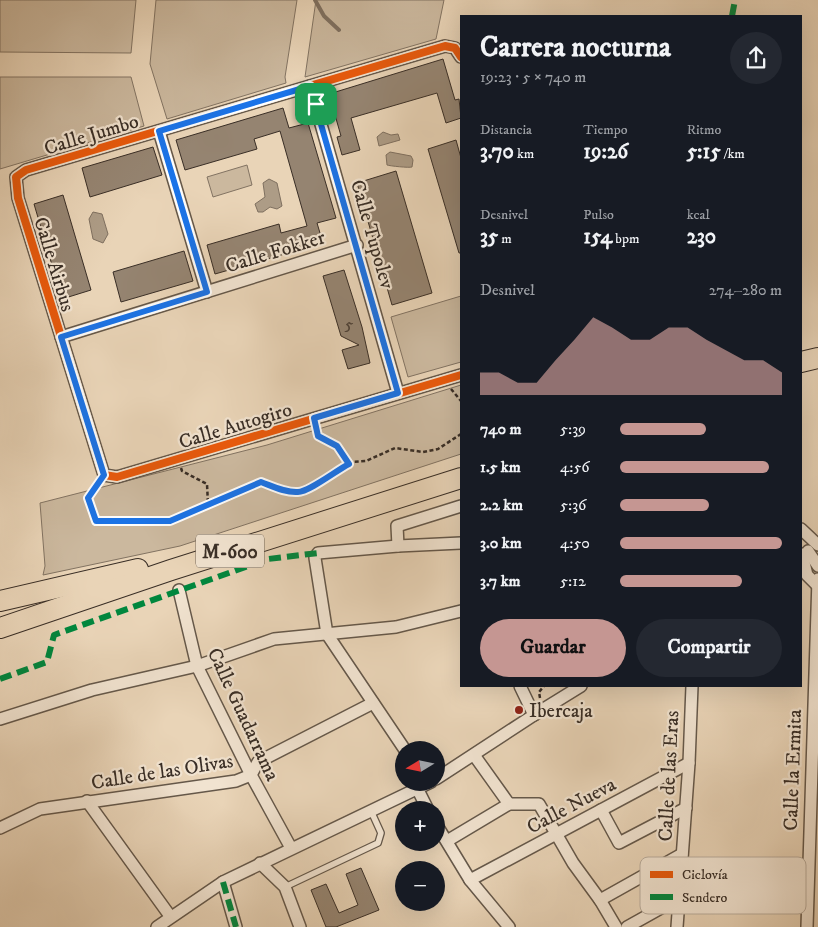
<!DOCTYPE html>
<html lang="es">
<head>
<meta charset="utf-8">
<style>
	:root { --surface:#171b24; --page:#242831; --text:#f1f3f6; --muted:#9ea1a6; --accent:#c59692 }
	body { margin:0; font-family:"IM FELL DW Pica",serif; background:var(--page); color:var(--text); height:100vh; display:flex; flex-direction:column; font-size:19px; white-space:nowrap }
	* { box-sizing:border-box; margin:0 }
	p { font-size:16px; color:var(--muted) }
	.icon { flex:none; width:28px; height:28px; fill:none; stroke:currentColor; stroke-width:2; stroke-linecap:round; stroke-linejoin:round }
	.map { position:relative; flex:1; overflow:hidden }
	.sheet { position:absolute; left:460px; top:15px; width:342px; height:672px; display:flex; flex-direction:column; background:var(--surface); border-radius:0px; box-shadow:0 5px 20px #0002 }
	.sheet>* { flex:none }
	.needle { width:32px; rotate:260deg }
	.buttons { position:absolute; left:395px; top:741px; display:grid; gap:10px }
	.buttons a { display:grid; place-items:center; width:50px; height:50px; border-radius:50%; background:var(--surface); box-shadow:0 5px 20px #0002; font-size:25px }
	.pin { position:absolute; display:grid; place-items:center; width:42px; height:42px; color:#fff; margin:-21px; border-radius:10px; box-shadow:0 2px 8px #0006 }
	.round { display:grid; place-items:center; flex:none; width:52px; height:52px; border-radius:26px; background:var(--page) }
	.summary { display:flex; align-items:center; justify-content:space-between; height:85px; padding:0 20px }
	h1 { font-size:28px; font-weight:700; line-height:38px }
	.metrics { display:grid; grid-template-columns:repeat(3,1fr); gap:8px; height:85px; padding:5px 20px }
	.metrics div { display:grid; align-content:center }
	.metrics b { font-size:21px; font-weight:700 }
	.metrics small { font-size:14px; font-weight:400 }
	.metrics p { font-size:14px }
	.chart { height:140px; padding:10px 20px }
	.chart p { display:flex; justify-content:space-between }
	.chart svg { width:100%; height:90px; margin-top:5px; fill:var(--accent); opacity:.7 }
	.cta { display:flex; gap:10px; margin-top:auto; padding:10px 20px }
	.cta a { flex:1; height:58px; border-radius:30px; background:var(--accent); color:#111; font-size:20px; font-weight:700; line-height:58px; text-align:center }
	.cta a+a { background:var(--page); color:var(--text) }
	ul { padding:0 20px; list-style:none; font-size:16px }
	li { display:grid; grid-template-columns:80px 60px 1fr; align-items:center; height:38px }
	li i { height:12px; border-radius:6px; background:var(--accent) }
	.map>svg:first-child { display:block }
	.green { fill:#cbb89e; stroke:#827362 }
	.water { fill:#ad9c86; stroke:#7f7060 }
	.lines { fill:none; stroke-linecap:round; stroke-linejoin:round }
	.stream { stroke:#7f7060; stroke-width:4 }
	.building { fill:#958471; stroke:#392e26 }
	.lane-casing { stroke:#65584a; stroke-width:8 }
	.street-casing { stroke:#65584a; stroke-width:14 }
	.highway-casing { stroke:#392e26; stroke-width:22 }
	.path { stroke:#392e26; stroke-width:2.5; stroke-dasharray:4 2.5; stroke-linecap:butt }
	.lane { stroke:#f1e3d0; stroke-width:5.5 }
	.street { stroke:#f1e3d0; stroke-width:11 }
	.highway { stroke:#e9d4b7; stroke-width:20 }
	.quiet { stroke:#00873e; stroke-width:6; stroke-dasharray:12 6; stroke-linecap:butt }
	.cycleway-casing { stroke:#f1e3d0; stroke-width:11 }
	.cycleway { stroke:#e8590c; stroke-width:8 }
	.route-casing { stroke:#fff; stroke-width:10 }
	.route { stroke:#1a73e8; stroke-width:6 }
	.poi-dot { fill:#8f2418; stroke:#f1e3d0; stroke-width:2 }
	.labels { text-anchor:middle; stroke-width:4.5; stroke-linejoin:round; paint-order:stroke }
	.number-label { font-size:18px; fill:#504439 }
	.shield { fill:#f1e3d0; stroke:#706459; stroke-width:1 }
	.shield-label { font-size:19px; font-weight:bold; fill:#392e26 }
	.street-label { font-size:20px; fill:#392e26; stroke:#f1e3d0 }
	.poi-label { font-size:20px; fill:#392e26; stroke:#f1e3d0; text-anchor:start }
	.key { fill:#f1e3d0; stroke:#baad9d; stroke-width:1 }
	.key-label { font-size:14px; fill:#392e26 }
</style>
</head>
<body>
<div class="map">
<svg width="818" height="927" viewBox="0 0 818 927">
	<rect width="100%" height="100%" fill="#e9d4b7"/>
	<filter id="stains"><feTurbulence type="fractalNoise" baseFrequency=".004" numOctaves="4"/><feColorMatrix values="0 0 0 0 .2 0 0 0 0 .09 0 0 0 0 .02 0 0 0 .5 -.17"/></filter>
	<radialGradient id="worn" r=".72"><stop offset=".6" stop-color="#630" stop-opacity="0"/><stop offset="1" stop-color="#630" stop-opacity=".3"/></radialGradient>
	<g class="green">
		<path d="M0,0H136L131,53L0,52Z"/>
		<path d="M156,0H297L285,77L286,83L167,119L150,64Z"/>
		<path d="M316,0H444L436,39L305,77Z"/>
		<path d="M0,77H131L144,126L0,169Z"/>
		<path d="M247,165L252,185L213,197L207,177Z"/>
		<path d="M461,296V362L408,377L391,317Z"/>
		<path d="M461,385V454L180,546L43,575L45,566L40,503L267,445Z"/>
	</g>
	<g class="water">
		<path d="M383,132L391,135L398,134L400,140L379,146L377,137Z"/>
		<path d="M390,152L411,156L413,160L412,167C409,168 390,166 387,165L386,155Z"/>
		<path d="M269,179L277,183L282,206L277,209L270,207L263,212H258L255,204L265,197L263,183Z"/>
		<path d="M93,212L102,214L108,234L103,243L93,239L89,219Z"/>
	</g>
	<g class="lines">
		<path class="stream" d="M315,0L324,16L339,30"/>
	</g>
	<g class="building">
		<path d="M443,59L455,100L459,99L461,118L446,123L437,93L351,118L360,150L342,155L337,137L341,136L329,94Z"/>
		<path d="M283,108L289,128L308,123L336,218L317,223L323,243L215,274L207,245L279,224L281,233L307,226L280,131L254,139L257,149L185,170L176,140Z"/>
		<path d="M456,140L461,158V253H459L428,149Z"/>
		<path d="M153,147L162,175L90,197L82,168Z"/>
		<path d="M396,171L432,293L392,305L357,183Z"/>
		<path d="M63,195L91,290L62,299L34,204Z"/>
		<path d="M184,251L193,281L121,302L113,272Z"/>
		<path d="M344,270L362,327L370,363L348,369L342,350L359,345L341,336L323,276Z"/>
		<path d="M361,868L379,910L336,927H326L311,890L326,884L339,913L358,905L346,874Z"/>
	</g>
	<g class="lines">
		<defs>
			<path id="lane" d="M285,887L378,843L381,833L371,811"/>
			<g id="street">
				<path d="M461,57L455,48L445,46L26,170L16,177L18,198L104,475L117,477L461,375"/>
				<path d="M310,86L398,393"/>
				<path d="M159,131L207,292"/>
				<path d="M61,337L357,245"/>
				<path d="M801,529L818,545"/>
				<path d="M398,546L397,526L461,506"/>
				<path d="M808,551L818,566"/>
				<path d="M802,554L807,575L816,584"/>
				<path d="M179,590L197,666L251,775L291,848"/>
				<path d="M520,686L534,715"/>
				<path d="M0,719L92,690L197,666L274,639L396,627L461,611"/>
				<path d="M405,750L327,634L315,558L318,553L398,546L461,543"/>
				<path d="M474,755L509,804"/>
				<path d="M436,779L534,715L581,686"/>
				<path d="M418,790L428,810"/>
				<path d="M87,801L170,916"/>
				<path d="M601,810L619,843L686,808"/>
				<path d="M436,824L470,880L509,927"/>
				<path d="M0,828L40,809L236,781L251,775L258,762L373,703"/>
				<path d="M447,841L509,804H539L573,863L600,900L616,927"/>
				<path d="M260,863L285,887L300,927"/>
				<path d="M470,880L689,763"/>
				<path d="M223,882L236,927"/>
				<path d="M600,900L682,854"/>
				<path d="M157,927L223,882L431,782"/>
				<path d="M627,927L679,898"/>
				<path d="M677,927L689,763L692,686"/>
				<path d="M807,927L818,579"/>
			</g>
			<g id="highway">
				<path d="M801,362L818,358"/>
				<path d="M0,601L138,569"/>
				<path d="M0,628L171,570L461,478"/>
			</g>
		</defs>
		<use href="#lane" class="lane-casing"/>
		<use href="#street" class="street-casing"/>
		<use href="#highway" class="highway-casing"/>
		<g class="path">
			<path d="M451,389L461,401"/>
			<path d="M317,430L318,436L337,446L349,464"/>
			<path d="M181,468L182,471L207,484L208,504"/>
			<path d="M97,484L88,498L96,521H170L261,482L284,490L299,493L311,489L322,479L351,462L366,461L395,448L423,452L438,449L461,434"/>
			<path d="M540,698L539,692L544,686"/>
		</g>
		<use href="#lane" class="lane"/>
		<use href="#street" class="street"/>
		<use href="#highway" class="highway"/>
		<g class="quiet">
			<path d="M732,16L735,0"/>
			<path d="M0,679L47,662L54,635L268,559L318,553"/>
			<path d="M223,882L236,927"/>
		</g>
		<defs>
			<path id="cycleway" d="M461,57L455,48L445,46L26,170L16,177L18,198L104,475L117,477L461,375"/>
		</defs>
		<use href="#cycleway" class="cycleway-casing"/>
		<use href="#cycleway" class="cycleway"/>
	</g>
	<g class="lines">
		<defs>
			<path id="route" d="M310,86L398,393L314,418L318,436L337,446L349,464C337,470 309,492 298,492C285,493 272,486 261,482L170,521H96L88,498L104,475L61,337L207,292L159,131Z"/>
		</defs>
		<use href="#route" class="route-casing"/>
		<use href="#route" class="route"/>
	</g>
	<circle class="poi-dot" cx="519" cy="710" r="5"/>
	<g class="labels">
		<g class="number-label">
			<text x="349" y="330">5</text>
		</g>
		<rect class="shield" x="196" y="534.5" width="68" height="33" rx="4"/>
		<g class="shield-label">
			<text x="230" y="558">M-600</text>
		</g>
		<g class="street-label">
			<text transform="translate(91 134) rotate(-17)" y="7">Calle Jumbo</text>
			<text transform="translate(373 234) rotate(74)" y="7">Calle Tupolev</text>
			<text transform="translate(275 251) rotate(-17)" y="7">Calle Fokker</text>
			<text transform="translate(55 264) rotate(73)" y="7">Calle Airbus</text>
			<text transform="translate(235 425) rotate(-17)" y="7">Calle Autogiro</text>
			<text transform="translate(244 714) rotate(65)" y="7">Calle Guadarrama</text>
			<text transform="translate(792 770) rotate(-88)" y="7">Calle la Ermita</text>
			<text transform="translate(162 771) rotate(-9)" y="7">Calle de las Olivas</text>
			<text transform="translate(668 776) rotate(-87)" y="7">Calle de las Eras</text>
			<text transform="translate(571 805) rotate(-28)" y="7">Calle Nueva</text>
		</g>
		<g class="poi-label">
			<text x="529" y="717">Ibercaja</text>
		</g>
	</g>
	<rect x="640" y="857" width="166" height="57" rx="8" class="key"/>
	<rect x="650" y="871" width="23" height="7" fill="#e8590c"/>
	<rect x="650" y="894" width="23" height="6" fill="#00873e"/>
	<g class="key-label">
		<text x="682" y="879">Ciclovía</text>
		<text x="682" y="902">Sendero</text>
	</g>
	<rect width="100%" height="100%" filter="url(#stains)"/>
	<rect width="100%" height="100%" fill="url(#worn)"/>
</svg>
<div class="buttons">
<a><svg class="needle" viewBox="-14 -14 28 28"><path d="M0-13l5 13h-10z" fill="#e53935"/><path d="M0 13l5-13h-10z" fill="#9ea1a6"/></svg></a>
<a>+</a>
<a>−</a>
</div>
<div class="pin" style="left:316px;top:104px;background:#1e9e55"><svg class="icon" aria-label="arrive" viewBox="0 0 24 24"><path d="M6 21V4h12l-3 4 3 4H6"/></svg></div>
<section class="sheet">
<div class="summary"><div><h1>Carrera nocturna</h1><p>19:23 · 5 × 740 m</p></div><a class="round"><svg class="icon" aria-label="share" viewBox="0 0 24 24"><path d="M12 15V3M7 8l5-5 5 5M5 13v7h14v-7"/></svg></a></div>
<div class="metrics">
<div><p>Distancia</p><b>3.70<small> km</small></b></div>
<div><p>Tiempo</p><b>19:26</b></div>
<div><p>Ritmo</p><b>5:15<small> /km</small></b></div>
</div>
<div class="metrics">
<div><p>Desnivel</p><b>35<small> m</small></b></div>
<div><p>Pulso</p><b>154<small> bpm</small></b></div>
<div><p>kcal</p><b>230</b></div>
</div>
<div class="chart"><p><span>Desnivel</span>274–280 m</p>
<svg viewBox="0 0 160 44" preserveAspectRatio="none"><path d="M0 44V33L10 33L20 38L30 38L40 27L50 17L60 6L70 11L80 17L90 17L100 11L110 11L120 17L130 22L140 27L150 27L160 33V44z"/></svg>
</div>
<ul>
<li><b>740 m</b>5:39<i style="width:53%"></i></li>
<li><b>1.5 km</b>4:56<i style="width:92%"></i></li>
<li><b>2.2 km</b>5:36<i style="width:55%"></i></li>
<li><b>3.0 km</b>4:50<i style="width:100%"></i></li>
<li><b>3.7 km</b>5:12<i style="width:75%"></i></li>
</ul>
<div class="cta"><a>Guardar</a><a>Compartir</a></div>
</section>
</div>
</body>
</html>
